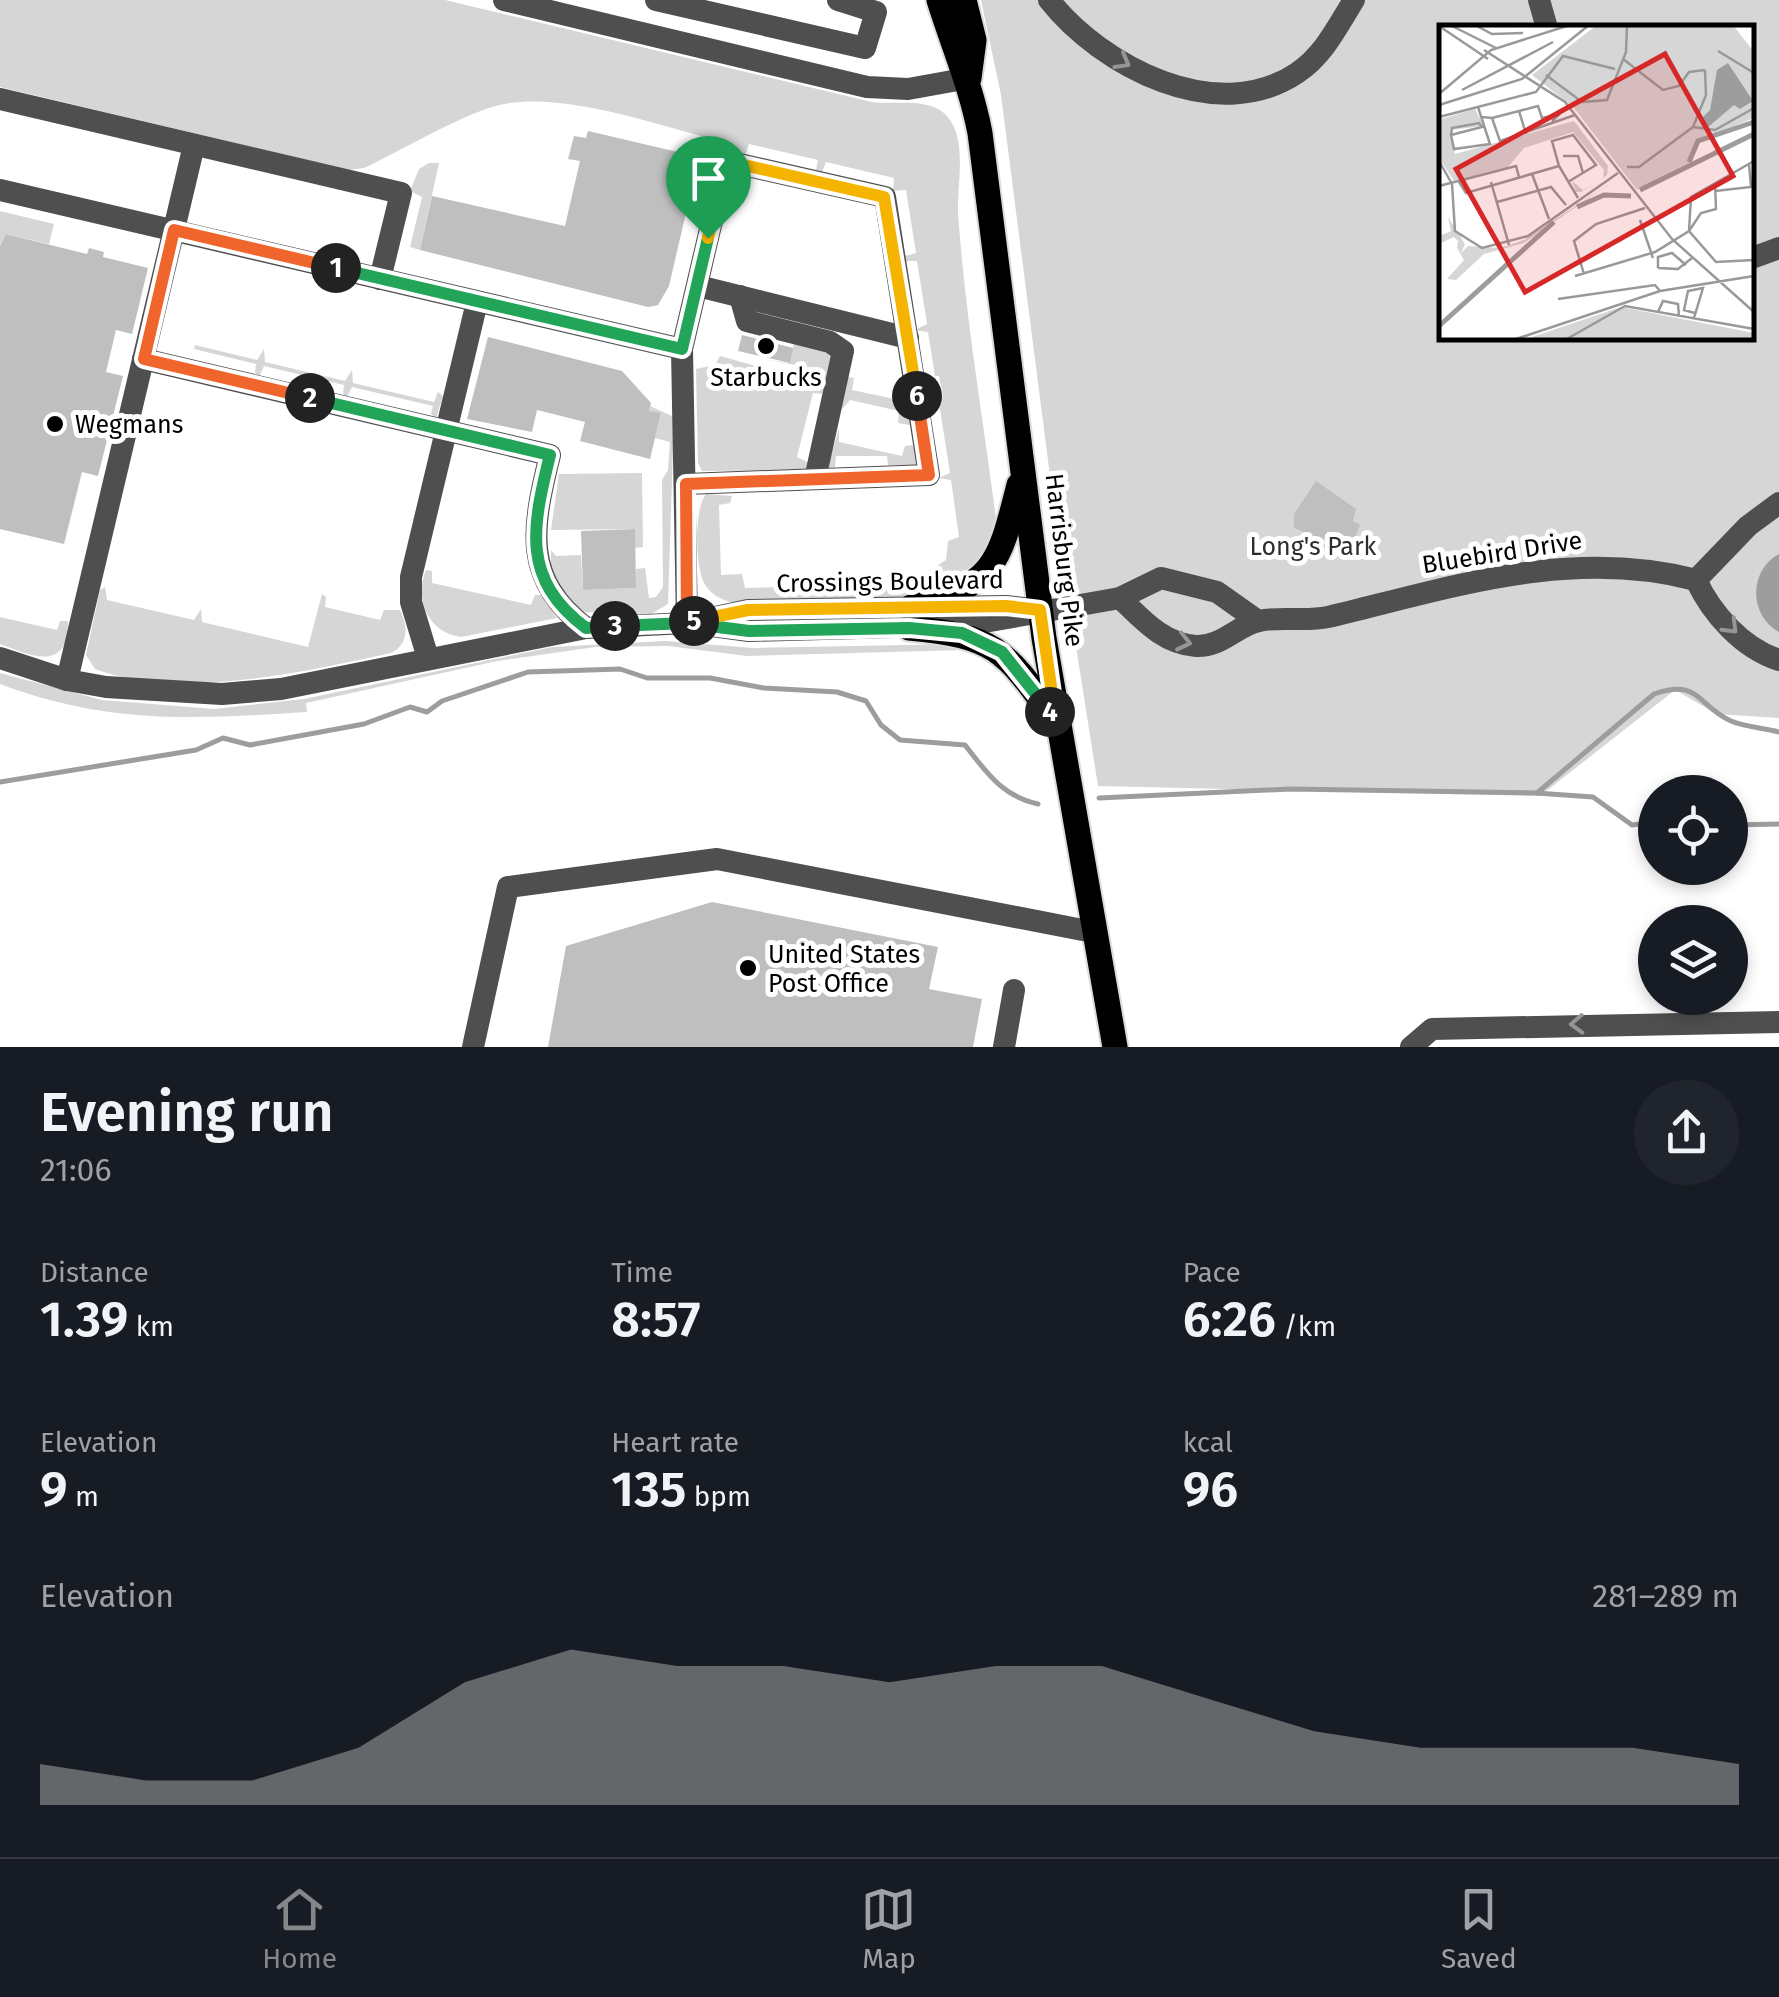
<!DOCTYPE html>
<html lang="en">
<head>
<meta charset="utf-8">
<style>
	:root { --surface:#171b24; --page:#20242c; --text:#f1f3f6; --muted:#9ea1a6; --line:#363941; --accent:#858687 }
	body { margin:0; font-family:"Fira Sans",sans-serif; background:var(--page); color:var(--text); height:100vh; display:flex; flex-direction:column; font-size:38px; white-space:nowrap }
	* { box-sizing:border-box; margin:0 }
	p { font-size:32px; color:var(--muted) }
	.icon { flex:none; width:55px; height:55px; fill:none; stroke:currentColor; stroke-width:2; stroke-linecap:round; stroke-linejoin:round }
	.map { position:relative; height:1047px; overflow:hidden }
	.details { display:flex; flex-direction:column; background:var(--surface); flex:1 }
	.details>* { flex:none }
	.controls { position:absolute; left:1638px; top:775px; display:grid; gap:20px }
	.controls a { display:grid; place-items:center; width:110px; height:110px; border-radius:50%; background:var(--surface); box-shadow:0 5px 15px #0003; font-size:50px }
	.pin { position:absolute; display:grid; place-items:center; width:85px; height:85px; color:#fff; margin:-102px -42px; border-radius:50% 50% 50% 0; rotate:-45deg; box-shadow:0 0 10px #0007 }
	.pin .icon { rotate:45deg }
	.km { position:absolute; width:50px; height:50px; margin:-25px; border-radius:50%; background:#222; color:#fff; font-size:28px; line-height:50px; text-align:center }
	.round { display:grid; place-items:center; flex:none; width:105px; height:105px; border-radius:52px; background:var(--page) }
	.summary { display:flex; align-items:center; justify-content:space-between; height:170px; padding:0 40px }
	h1 { font-size:55px; font-weight:600; line-height:75px }
	.metrics { display:grid; grid-template-columns:repeat(3,1fr); gap:15px; height:170px; padding:10px 40px }
	.metrics div { display:grid; align-content:center }
	.metrics b { font-size:50px; font-weight:600 }
	.metrics small { font-size:28px; font-weight:400 }
	.metrics p { font-size:28px }
	.chart { height:280px; padding:20px 40px }
	.chart p { display:flex; justify-content:space-between }
	.chart svg { width:100%; height:180px; margin-top:10px; fill:var(--accent); opacity:.7 }
	.dock { display:flex; justify-content:space-around; align-items:center; height:140px; border-top:2px solid var(--line); background:var(--surface); font-size:28px; color:var(--muted) }
	.dock a { display:grid; justify-items:center; gap:5px }
	.dock .on { color:var(--accent) }
	.map>svg:first-child { display:block }
	.green { fill:#d6d6d6; fill-rule:evenodd }
	.water { fill:#9d9d9d }
	.lines { fill:none; stroke-linecap:round; stroke-linejoin:round }
	.stream { stroke:#9d9d9d; stroke-width:5 }
	.building { fill:#bfbfbf }
	.major-casing { stroke:#dbdbdb; stroke-width:29 }
	.minor { stroke:#4f4f4f; stroke-width:22 }
	.major { stroke:#000; stroke-width:25 }
	.oneway { stroke:#959595 }
	.split-1-casing { stroke:#fff; stroke-width:20 }
	.split-2-casing { stroke:#fff; stroke-width:20 }
	.split-3-casing { stroke:#fff; stroke-width:20 }
	.split-4-casing { stroke:#fff; stroke-width:20 }
	.split-5-casing { stroke:#fff; stroke-width:20 }
	.split-6-casing { stroke:#fff; stroke-width:20 }
	.split-7-casing { stroke:#fff; stroke-width:20 }
	.split-1 { stroke:#22a559; stroke-width:12 }
	.split-2 { stroke:#f0652b; stroke-width:12 }
	.split-3 { stroke:#22a559; stroke-width:12 }
	.split-4 { stroke:#22a559; stroke-width:12 }
	.split-5 { stroke:#f5b400; stroke-width:12 }
	.split-6 { stroke:#f0652b; stroke-width:12 }
	.split-7 { stroke:#f5b400; stroke-width:12 }
	.poi-dot { fill:#000; stroke:#fff; stroke-width:4 }
	.labels { text-anchor:middle; stroke-width:10; stroke-linejoin:round; paint-order:stroke }
	.poi-label { font-size:25px; fill:#000; stroke:#fff; text-anchor:start }
	.park-label { font-size:25px; fill:#2d2d2d; stroke:#fff }
	.street-label { font-size:25px; fill:#000; stroke:#fff }
	.inset-river { fill:none; stroke:#9d9d9d; stroke-width:5 }
	.inset-road { fill:none; stroke:#999; stroke-width:2.5 }
	.view { fill:#d62828; fill-opacity:0.15; stroke:#d62828; stroke-width:5 }
	.inset-edge { fill:none; stroke:#000; stroke-width:5 }
</style>
</head>
<body>
<div class="map">
<svg width="1779" height="1047" viewBox="0 0 1779 1047">
	<rect width="100%" height="100%" fill="#fff"/>
	<g class="green">
		<path d="M0,0H445L872,102C894,105 929,97 946,115C968,138 957,183 958,212C965,317 984,423 997,527L989,559L939,592L892,599L730,602C719,598 710,594 704,583C695,565 694,509 706,494L732,496L730,503L719,505L721,575L742,574L745,588L834,586L837,573L842,586L925,585L926,573L946,560L948,541L959,537L951,480L938,478L950,473L940,409L930,410L928,398L943,396L939,376H935L928,332L915,330L927,324L917,261H906L905,256L916,253L906,190L893,191L894,178L826,162L822,172L816,170L818,160L749,144L745,156L730,144C666,128 569,92 504,104C465,112 403,150 364,168L349,170L0,87Z"/>
		<path d="M981,0H1779V718L1717,714L1675,690L1540,796L1098,786L1054,507L1001,95ZM1442,28H1752V338H1442Z"/>
		<path d="M429,163H439L420,250L410,247L422,197L410,191L419,169Z"/>
		<path d="M0,211L54,224L49,244L6,234L0,246Z"/>
		<path d="M794,343L833,351L822,394L813,393L797,457L809,463L805,470L702,471L698,463L696,369L715,365L720,356L814,382L818,371L814,368L761,359L789,363Z"/>
		<path d="M195,345L257,360L264,349L265,362L345,381L352,370L353,383L434,402L438,392L443,396L436,418L431,414L433,406L352,387L347,397L343,394L344,385L264,366L259,377L255,373L256,364L194,349Z"/>
		<path d="M848,377L854,378L852,390L895,399L899,388L905,389L910,425L898,423L899,411L850,400L841,410Z"/>
		<path d="M650,406L674,417L668,604L651,614L576,612L551,572V550L556,556L581,555L583,590L636,588V569L645,568L649,598L656,597L663,587L662,480L668,470L670,442L655,438L661,414L649,411Z"/>
		<path d="M839,428V442L902,456L905,446L913,445L918,465H888L887,456H836L835,467L827,469Z"/>
		<path d="M642,473L643,547L635,548L634,529L551,530L559,474Z"/>
		<path d="M426,570L432,571V583L531,605L535,595H541L557,618L461,637C428,633 414,599 426,570Z"/>
		<path d="M105,587L107,600L194,620L201,609L202,622L308,647L322,594L326,597L325,607L380,620L384,610H400C408,626 409,644 391,653C305,672 180,700 95,669L86,655L100,590Z"/>
		<path d="M0,617L57,630L60,621H68C68,673 32,656 0,644Z"/>
		<path d="M665,641L754,648L957,644L963,650L747,656L668,646L595,647L497,661L306,703L307,712C194,719 109,725 0,684V673L102,700L214,709L304,699L552,647Z"/>
	</g>
	<path class="water" d="M1779,554V632C1748,615 1749,570 1779,554Z"/>
	<g class="lines">
		<g class="stream">
			<path d="M0,782L196,750L223,738L250,745L364,724L410,707L427,712L442,701L528,672L620,669L647,678H710L764,688L837,692L866,701L881,725L900,740L965,745C987,773 1002,796 1038,804"/>
			<path d="M1537,793L1654,694C1700,678 1697,706 1731,721C1745,727 1764,728 1779,732"/>
			<path d="M1099,798L1290,789L1536,793L1593,797L1632,825L1655,822"/>
			<path d="M1730,825L1779,824"/>
		</g>
	</g>
	<g class="building">
		<path d="M588,131L699,157L669,286L658,305L648,307L420,250L432,196L565,226L580,161L568,159L574,136L586,138Z"/>
		<path d="M6,234L87,254L89,248L104,252L103,257L148,268L132,334L116,330L106,372L123,376L98,476L82,472L64,544L0,529V246Z"/>
		<path d="M742,335L793,348L790,363L738,351Z"/>
		<path d="M488,337L622,371L651,403L649,411L661,413L650,459L580,441L585,422L537,410L532,432L467,419Z"/>
		<path d="M1316,481L1356,509L1353,521L1360,525L1352,546L1314,556L1302,531L1294,528V514Z"/>
		<path d="M635,529L636,588L583,590L581,531Z"/>
		<path d="M712,902L938,947L929,989L982,999L973,1047H548L566,946Z"/>
	</g>
	<g class="lines">
		<defs>
			<g id="major">
				<path d="M939,0C953,45 971,86 980,133L1044,638L1115,1047"/>
				<path d="M964,0L974,40L969,78"/>
				<path d="M911,607C995,585 999,564 1019,485"/>
				<path d="M909,628C994,636 1004,648 1053,717"/>
			</g>
		</defs>
		<use href="#major" class="major-casing"/>
		<g class="minor">
			<path d="M504,0L867,87L908,89L969,78"/>
			<path d="M656,0L865,48L876,12L838,0"/>
			<path d="M1049,0C1101,66 1217,127 1297,73C1324,55 1337,27 1354,0"/>
			<path d="M1539,0L1547,28"/>
			<path d="M0,99L401,193L380,279"/>
			<path d="M0,190L682,349"/>
			<path d="M1752,258L1779,248"/>
			<path d="M698,286L908,338"/>
			<path d="M740,296L747,321L830,342L843,351L815,479"/>
			<path d="M143,359L550,455C532,528 522,579 586,628"/>
			<path d="M686,484L929,475L885,197L726,161L682,349L687,623"/>
			<path d="M1696,580C1712,614 1742,648 1779,660"/>
			<path d="M1696,580L1748,526L1779,503"/>
			<path d="M1120,598C1142,619 1163,644 1196,646C1222,647 1236,626 1259,621C1281,616 1305,622 1328,617C1450,588 1569,547 1696,580"/>
			<path d="M705,625L749,631L967,625L1120,598L1161,578L1217,592L1258,621"/>
			<path d="M0,658L67,680L106,687L222,694L281,689L586,628L687,623L748,610L1006,606L1040,610"/>
			<path d="M428,658L411,602V577L477,302"/>
			<path d="M67,680L194,145"/>
			<path d="M473,1047L508,887L717,859L1093,932"/>
			<path d="M1004,1047L1014,990"/>
			<path d="M1411,1047L1432,1029L1779,1022"/>
		</g>
		<use href="#major" class="major"/>
	</g>
	<defs><path id="oneway-chevron" d="M-2-3.5L2.5 0L-2 3.5" fill="none" stroke-width="1.6" stroke-linecap="round" stroke-linejoin="round" transform="scale(2.5)"/></defs>
	<g class="oneway">
		<use href="#oneway-chevron" transform="translate(1123 62) rotate(30)"/>
		<use href="#oneway-chevron" transform="translate(1731 627) rotate(45)"/>
		<use href="#oneway-chevron" transform="translate(1184 642) rotate(13)"/>
		<use href="#oneway-chevron" transform="translate(1577 1024) rotate(178)"/>
	</g>
	<g class="lines">
		<defs>
			<path id="split-1" d="M336,268L682,349L708,238"/>
			<path id="split-2" d="M310,398L144,359L174,230L336,268"/>
			<path id="split-3" d="M310,398L550,455C532,528 521,579 586,628L615,626"/>
			<path id="split-4" d="M615,626L687,623L749,631L909,628L962,633L1002,652L1050,712"/>
			<path id="split-5" d="M694,621L748,610L1006,606L1040,610L1056,721L1050,712"/>
			<path id="split-6" d="M694,621L687,623L686,484L929,475L917,396"/>
			<path id="split-7" d="M708,238L726,161L884,197L917,396"/>
		</defs>
		<use href="#split-1" class="split-1-casing"/>
		<use href="#split-2" class="split-2-casing"/>
		<use href="#split-3" class="split-3-casing"/>
		<use href="#split-4" class="split-4-casing"/>
		<use href="#split-5" class="split-5-casing"/>
		<use href="#split-6" class="split-6-casing"/>
		<use href="#split-7" class="split-7-casing"/>
		<use href="#split-1" class="split-1"/>
		<use href="#split-2" class="split-2"/>
		<use href="#split-3" class="split-3"/>
		<use href="#split-4" class="split-4"/>
		<use href="#split-5" class="split-5"/>
		<use href="#split-6" class="split-6"/>
		<use href="#split-7" class="split-7"/>
	</g>
	<g class="poi-dot">
		<circle cx="766" cy="346" r="10"/>
		<circle cx="55" cy="424" r="10"/>
		<circle cx="748" cy="968" r="10"/>
	</g>
	<g class="labels">
		<g class="poi-label">
			<text x="766" y="386" text-anchor="middle">Starbucks</text>
			<text x="75" y="433">Wegmans</text>
			<text x="768" y="963">United States<tspan x="768" dy="29">Post Office</tspan></text>
		</g>
		<g class="park-label">
			<text x="1313" y="555">Long's Park</text>
		</g>
		<g class="street-label">
			<text transform="translate(1502 552) rotate(-9)" y="9">Bluebird Drive</text>
			<text transform="translate(1065 560) rotate(83)" y="9">Harrisburg Pike</text>
			<text transform="translate(890 581) rotate(-1)" y="9">Crossings Boulevard</text>
		</g>
	</g>
	<g transform="translate(1439 25)">
		<rect width="315" height="315" fill="#fff"/>
		<path d="M158,0H294L315,27V93L259,116L250,138L198,165L135,83L93,50ZM36,84L45,101L11,105L16,129L135,96L169,141L168,150L142,167H137L133,156L144,165L164,153L165,145L134,107L85,123L69,142L15,156L0,133L2,94ZM173,157L85,218L45,229L17,255L8,254L25,235L18,223L19,216L15,212L0,219V211L12,206L9,192L26,219L22,228L29,221L62,223L85,215ZM182,282L315,308V315H84Z" fill="#d6d6d6"/>
		<path d="M289,38L314,76L301,84L295,80L268,103L262,94L271,85L278,45Z" fill="#9d9d9d"/>
		<path class="inset-river" d="M250,137L259,116L315,97M201,165L315,109M138,182L165,170L192,171M0,301L115,197"/>
		<path class="inset-road" d="M11,0L57,23M36,0L53,9L84,8M0,1L49,34M45,25L126,77L233,214L315,287M279,26L315,48M184,34L224,65L240,61L250,47L266,45M107,50L143,77L168,75L187,27L188,0M23,65L114,17M0,69L52,25L131,0M0,80L83,54L150,0M80,86L99,81L103,93L121,89L113,96M0,92L97,67L124,31L176,44M43,92L53,93L61,116L136,90M53,93L80,86L87,109M254,102L276,105L315,83M254,102L267,70L266,45M12,110L13,103L40,98L43,102L12,110L15,124L51,119L39,82M124,131H139L144,148M0,136L13,159L16,206L43,223L89,211L179,148M315,136L252,172L250,206L277,237L315,235M188,142H200L254,102M93,149L110,194M20,157L27,168L120,141M52,157L70,220M129,157L157,140L134,110L113,116L120,141L139,173M0,161L77,141L80,152M276,166L312,162L310,139M58,177L112,162L127,180M201,195L214,233M219,243V232L233,228L247,240M237,244L219,243L239,244L253,233M145,249L135,216L157,199L206,183M136,251L216,227L250,206L262,188L277,184L276,158M119,274L216,260L221,266M219,287L224,276L239,279L240,291M255,293L264,263L249,266L245,285L256,288M74,315L221,266L315,251M126,315L186,281L315,304"/>
		<path class="view" d="M226,29L294,151L86,267L17,144Z"/>
		<rect width="315" height="315" class="inset-edge"/>
	</g>
</svg>
<div class="controls">
<a><svg class="icon" aria-label="locate" viewBox="0 0 24 24"><circle cx="12" cy="12" r="6"/><path d="M12 2v4M12 18v4M2 12h4M18 12h4"/></svg></a>
<a><svg class="icon" aria-label="layers" viewBox="0 0 24 24"><path d="M12 4l9 5-9 5-9-5zM3 14l9 5 9-5"/></svg></a>
</div>
<div class="pin" style="left:708px;top:238px;background:#1e9e55"><svg class="icon" aria-label="arrive" viewBox="0 0 24 24"><path d="M6 21V4h12l-3 4 3 4H6"/></svg></div>
<b class="km" style="left:336px;top:268px">1</b>
<b class="km" style="left:310px;top:398px">2</b>
<b class="km" style="left:615px;top:626px">3</b>
<b class="km" style="left:1050px;top:712px">4</b>
<b class="km" style="left:694px;top:621px">5</b>
<b class="km" style="left:917px;top:396px">6</b>
</div>
<section class="details">
<div class="summary"><div><h1>Evening run</h1><p>21:06</p></div><a class="round"><svg class="icon" aria-label="share" viewBox="0 0 24 24"><path d="M12 15V3M7 8l5-5 5 5M5 13v7h14v-7"/></svg></a></div>
<div class="metrics">
<div><p>Distance</p><b>1.39<small> km</small></b></div>
<div><p>Time</p><b>8:57</b></div>
<div><p>Pace</p><b>6:26<small> /km</small></b></div>
</div>
<div class="metrics">
<div><p>Elevation</p><b>9<small> m</small></b></div>
<div><p>Heart rate</p><b>135<small> bpm</small></b></div>
<div><p>kcal</p><b>96</b></div>
</div>
<div class="chart"><p><span>Elevation</span>281–289 m</p>
<svg viewBox="0 0 160 44" preserveAspectRatio="none"><path d="M0 44V34L10 38L20 38L30 30L40 14L50 6L60 10L70 10L80 14L90 10L100 10L110 18L120 26L130 30L140 30L150 30L160 34V44z"/></svg>
</div>
</section>
<nav class="dock">
<a class="on"><svg class="icon" aria-label="home" viewBox="0 0 24 24"><path d="M3 11l9-7 9 7M6 9v11h12V9"/></svg>Home</a>
<a><svg class="icon" aria-label="map" viewBox="0 0 24 24"><path d="M3 6l6-2 6 2 6-2v14l-6 2-6-2-6 2zM9 4v14M15 6v14"/></svg>Map</a>
<a><svg class="icon" aria-label="saved" viewBox="0 0 24 24"><path d="M7 4h10v16l-5-4-5 4z"/></svg>Saved</a>
</nav>
</body>
</html>
